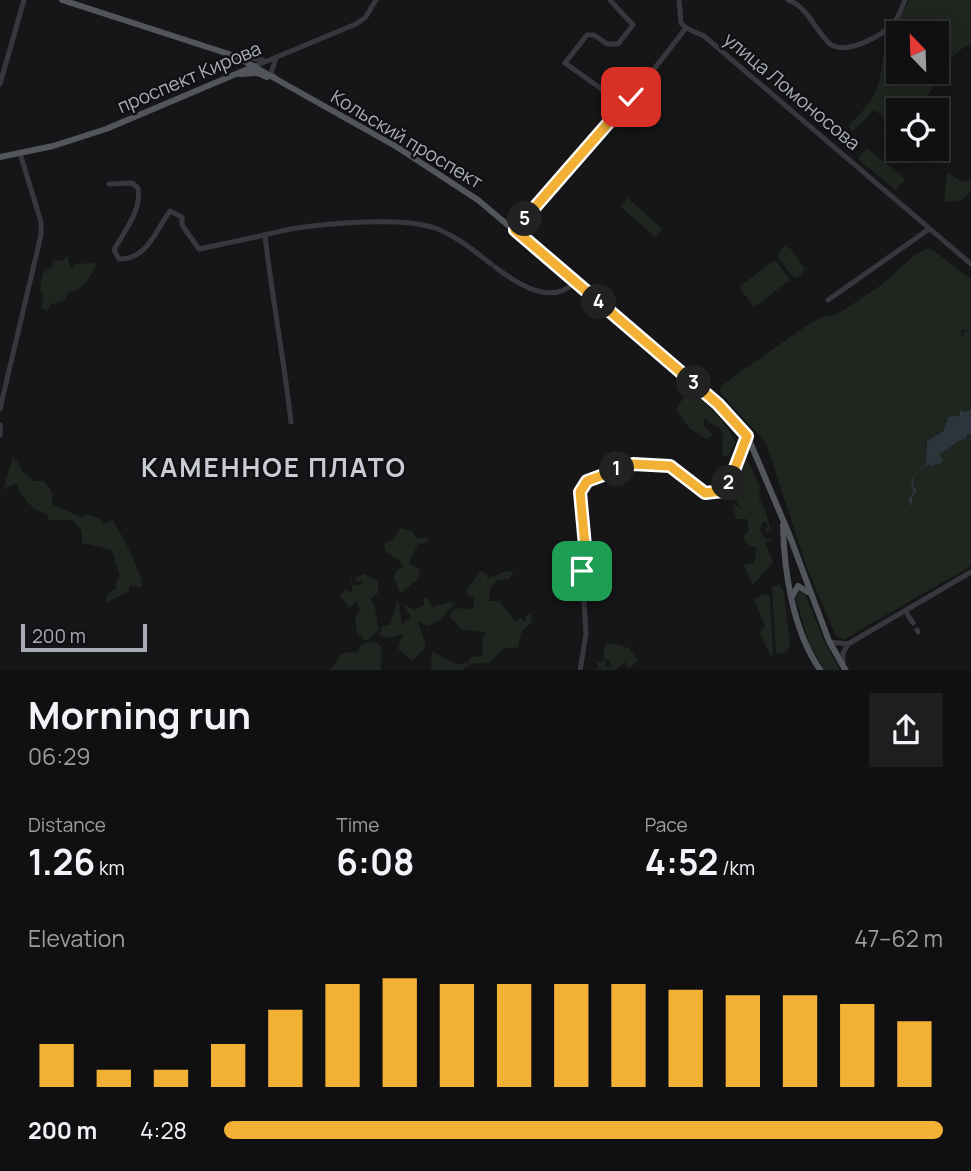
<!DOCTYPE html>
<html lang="en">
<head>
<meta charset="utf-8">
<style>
	:root { --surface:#101012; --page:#1e1e20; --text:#f1f3f6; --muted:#9c9d9f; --line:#303032; --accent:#f2b134 }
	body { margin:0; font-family:Manrope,sans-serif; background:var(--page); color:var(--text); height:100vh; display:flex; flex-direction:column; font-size:26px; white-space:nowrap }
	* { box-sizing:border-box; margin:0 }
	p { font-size:23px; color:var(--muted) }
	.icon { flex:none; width:38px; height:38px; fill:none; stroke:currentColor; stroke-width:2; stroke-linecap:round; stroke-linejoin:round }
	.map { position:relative; height:670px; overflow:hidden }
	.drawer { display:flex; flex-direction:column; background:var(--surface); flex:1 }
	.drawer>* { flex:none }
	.needle { width:46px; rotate:337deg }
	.buttons { position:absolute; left:886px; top:21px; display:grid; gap:14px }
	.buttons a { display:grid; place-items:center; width:63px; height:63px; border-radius:0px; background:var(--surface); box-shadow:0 4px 18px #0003,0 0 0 2px var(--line); font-size:35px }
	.scale { position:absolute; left:21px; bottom:18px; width:126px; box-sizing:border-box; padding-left:7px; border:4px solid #a8adb8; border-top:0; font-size:19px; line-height:24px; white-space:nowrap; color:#a8adb8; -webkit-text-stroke:5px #111113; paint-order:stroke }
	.pin { position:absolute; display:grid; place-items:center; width:60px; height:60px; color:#fff; margin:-30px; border-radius:14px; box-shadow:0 4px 10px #0006 }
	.km { position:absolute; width:35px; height:35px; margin:-18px; border-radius:50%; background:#222; color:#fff; font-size:19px; line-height:35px; text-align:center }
	.round { display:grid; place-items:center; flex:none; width:74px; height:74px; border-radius:0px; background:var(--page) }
	.headline { display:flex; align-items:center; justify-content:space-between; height:119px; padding:0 28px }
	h1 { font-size:38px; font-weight:700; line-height:52px }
	.figures { display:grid; grid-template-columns:repeat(3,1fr); gap:10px; height:119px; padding:7px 28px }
	.figures div { display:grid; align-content:center }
	.figures b { font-size:35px; font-weight:700 }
	.figures small { font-size:19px; font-weight:400 }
	.figures p { font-size:19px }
	.chart { height:196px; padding:14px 28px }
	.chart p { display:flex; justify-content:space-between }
	.chart svg { width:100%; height:126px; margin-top:7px; stroke:var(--accent); stroke-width:6 }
	ul { padding:0 28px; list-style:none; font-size:23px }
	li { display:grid; grid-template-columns:112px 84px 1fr; align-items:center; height:52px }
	li i { height:18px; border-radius:9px; background:var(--accent) }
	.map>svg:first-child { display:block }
	.green { fill:#1e261f; fill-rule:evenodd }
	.water { fill:#2c353c }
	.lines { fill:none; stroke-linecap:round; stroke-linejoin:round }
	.minor { stroke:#37383d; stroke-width:5 }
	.major { stroke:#53555c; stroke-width:6 }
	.route-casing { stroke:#fff; stroke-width:14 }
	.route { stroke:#f2b134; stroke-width:9 }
	.labels { text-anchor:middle; stroke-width:5; stroke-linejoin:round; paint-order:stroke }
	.street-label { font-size:19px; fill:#a8adb8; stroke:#111113 }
	.district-label { font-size:26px; font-weight:bold; letter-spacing:2px; fill:#c9ccd4; stroke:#111113 }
</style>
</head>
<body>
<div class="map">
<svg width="971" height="671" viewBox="0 0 971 671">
	<rect width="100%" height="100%" fill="#161618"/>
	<g class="green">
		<path d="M909,0H971V44C945,53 942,87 921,100L922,105L914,110H898V121L887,134L883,131L889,120L874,110L853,131L848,126C885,92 877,82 887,38C890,28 905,13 909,0ZM898,33H936V72H898Z"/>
		<path d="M867,148L905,179L896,190L858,159Z"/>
		<path d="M947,172L962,182L971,180V191L961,201L944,202Z"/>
		<path d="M628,198L662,229L655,237L620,206Z"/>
		<path d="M784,246L791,249L805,269L798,278L791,275L777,256Z"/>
		<path d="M930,248L971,279V331L961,329V337L965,331L971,332V410L964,412L960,409L961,415L948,417L943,430L927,441L926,465L930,463L929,466L941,464L943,460L939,454C950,451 955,440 967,439L968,434L971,435V566L843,640L835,634L807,568L766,443L720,392L721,386L800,330L822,317L836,315L880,286L916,254Z"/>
		<path d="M67,256L71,269L76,266L73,264L96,263C94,274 81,292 69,292L64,301L51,304L47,311L41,307L44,300L40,289L43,273L52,267L53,260L63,261Z"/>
		<path d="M775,260L790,280L754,307L739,287Z"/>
		<path d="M687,391C705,397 727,424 735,442L728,457L722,455L723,432L717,425L716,427L704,418V427L714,435L706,439L689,428L676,410Z"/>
		<path d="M744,453L760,487L759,498L765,510L772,534L769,530L767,533L765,531L768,526L766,521L762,523L760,529L765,539H772L773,542L765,541L773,562L753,585L744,565L754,563L757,548L747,544L743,536L749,531L747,519H736L733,504L742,509L734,498L740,488L745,491L738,465L740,455Z"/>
		<path d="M13,457L19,463L22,472L34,481H44L52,492V504L80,517L87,514L99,518L104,524L112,520C120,530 144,577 142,587L129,586V591L105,603L108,593L117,588L116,582L120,576L112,550L82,543V531L73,520H49L46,514C31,510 21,496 16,483L3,490Z"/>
		<path d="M400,528L413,532L417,539L428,538L429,542L418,544L409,563L420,570L419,578L400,594L394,577L397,570L404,568L398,560L386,552L384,544L394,538Z"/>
		<path d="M481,571L487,574V579L505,571L514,572L509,579L497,581L490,587L489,601H499L514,620L518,621L520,617L524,621L527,619L524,616L531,614L532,622L522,631L518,647L503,649L490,663L471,664L461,670H431L432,651C444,657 454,668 468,662L471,657L482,656L483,637L486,633L461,629L450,617C453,605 462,609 473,609L475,597L469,596L466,590Z"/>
		<path d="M350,573L353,585L363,584L362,581L357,582L355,579L363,574L378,581V593L370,599L374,604L379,630L366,641L357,632L355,618L360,611L357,602L349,608L340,595L345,590L353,594Z"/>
		<path d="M779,584L784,592L790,646L786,652L776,654L772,587Z"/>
		<path d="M800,591L805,593L824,641L840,670H825L810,646L796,599Z"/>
		<path d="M766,594L770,598L773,655L770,656L760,632L765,627L754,599Z"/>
		<path d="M427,597L432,607L449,602L455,604L438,621L427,626L418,621L426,646L413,661L398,649L403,634L391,638L379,636L382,626L390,625L398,599L402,625L411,616L402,603L414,610L424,605V599Z"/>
		<path d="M374,641L381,646V670H330L342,653L357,652L362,645Z"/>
		<path d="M612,643L629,648L638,661L629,668L625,662L615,670H590L598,668L597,663L606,660L605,666L612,668L610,661L603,657L605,644Z"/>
	</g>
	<path class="water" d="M960,409L964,412L971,410V435L968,434L966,439C956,440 949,451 939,454L943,460L941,464L930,466L929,463L914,476L913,485L917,491L912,497V507L908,500L914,492C906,479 918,472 926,464L927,441L943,431L948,417L960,415Z"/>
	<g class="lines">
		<g class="minor">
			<path d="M610,0L633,25L618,44H607L594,35H587L565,63L624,105"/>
			<path d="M679,0L681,23L686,28"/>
			<path d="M788,0C808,7 814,29 829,43C844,57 886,35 896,20C900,14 902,6 905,0"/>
			<path d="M686,28L704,36L971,264"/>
			<path d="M241,57L263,60"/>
			<path d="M255,66L356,24L365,18L376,0"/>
			<path d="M275,77L271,73L276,58"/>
			<path d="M0,84L24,0"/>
			<path d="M109,184L132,183L138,188C142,211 124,231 114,250L119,259C147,260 156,230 170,211L182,217V225L199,249L265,235"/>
			<path d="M515,230L647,78L686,28"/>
			<path d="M495,267C516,283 551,307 575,282"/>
			<path d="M828,300L929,229"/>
			<path d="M0,409L41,235V222L20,153"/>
			<path d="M291,422C284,359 272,298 265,235C302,224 395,216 432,227C455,235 472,249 491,264"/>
			<path d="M0,425V435"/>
			<path d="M906,612L913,623"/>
			<path d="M917,630L918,632"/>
			<path d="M830,642L848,644L971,572"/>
			<path d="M843,663V653L848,644"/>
			<path d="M580,671L586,634L582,571L585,532L580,492L587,481C613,471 641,457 669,466C684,471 694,485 705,493L723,491L730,481L747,436"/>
		</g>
		<g class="major">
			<path d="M62,0L235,56L397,147L478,200L654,348L718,404L750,442L789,534L829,641L846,671"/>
			<path d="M240,74L258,73L267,77"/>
			<path d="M0,157L53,146L106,129L255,66"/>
			<path d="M783,525C784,572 793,632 821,671"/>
			<path d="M793,595L798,586L808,592"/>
		</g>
	</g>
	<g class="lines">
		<defs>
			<path id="route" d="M582,571L585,546L580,492L587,481L633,464L670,466L705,493L723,491L730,481L747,436L718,404L515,230L631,97"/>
		</defs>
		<use href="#route" class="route-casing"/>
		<use href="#route" class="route"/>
	</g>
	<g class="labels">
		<g class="street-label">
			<text transform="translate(189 77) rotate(-23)" y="7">проспект Кирова</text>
			<text transform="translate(792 91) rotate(40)" y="7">улица Ломоносова</text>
			<text transform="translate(407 139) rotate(31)" y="7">Кольский проспект</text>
		</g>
		<g class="district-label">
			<text x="274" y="477">КАМЕННОЕ ПЛАТО</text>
		</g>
	</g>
</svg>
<div class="buttons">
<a><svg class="needle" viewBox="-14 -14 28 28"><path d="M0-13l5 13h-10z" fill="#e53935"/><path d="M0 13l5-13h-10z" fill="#9c9d9f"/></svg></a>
<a><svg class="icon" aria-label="locate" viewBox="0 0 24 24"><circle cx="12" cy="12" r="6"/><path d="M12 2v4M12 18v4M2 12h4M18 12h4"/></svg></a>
</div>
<div class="scale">200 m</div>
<div class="pin" style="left:582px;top:571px;background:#1e9e55"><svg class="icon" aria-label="arrive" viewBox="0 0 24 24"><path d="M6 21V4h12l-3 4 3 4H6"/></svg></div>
<div class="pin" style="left:631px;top:97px;background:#d93025"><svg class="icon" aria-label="check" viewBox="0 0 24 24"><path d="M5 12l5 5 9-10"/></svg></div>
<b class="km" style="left:617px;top:469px">1</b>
<b class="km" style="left:729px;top:483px">2</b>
<b class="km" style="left:694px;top:383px">3</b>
<b class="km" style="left:599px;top:302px">4</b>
<b class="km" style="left:525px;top:219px">5</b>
</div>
<section class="drawer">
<div class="headline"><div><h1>Morning run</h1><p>06:29</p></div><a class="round"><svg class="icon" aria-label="share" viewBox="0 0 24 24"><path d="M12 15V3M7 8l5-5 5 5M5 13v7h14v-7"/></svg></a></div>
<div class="figures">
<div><p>Distance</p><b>1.26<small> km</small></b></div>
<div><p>Time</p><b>6:08</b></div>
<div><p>Pace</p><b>4:52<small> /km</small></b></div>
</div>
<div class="chart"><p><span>Elevation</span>47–62 m</p>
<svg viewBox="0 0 160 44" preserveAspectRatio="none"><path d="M5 44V29M15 44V38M25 44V38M35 44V29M45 44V17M55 44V8M65 44V6M75 44V8M85 44V8M95 44V8M105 44V8M115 44V10M125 44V12M135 44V12M145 44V15M155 44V21"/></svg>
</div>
<ul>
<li><b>200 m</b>4:28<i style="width:100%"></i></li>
</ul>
</section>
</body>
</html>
